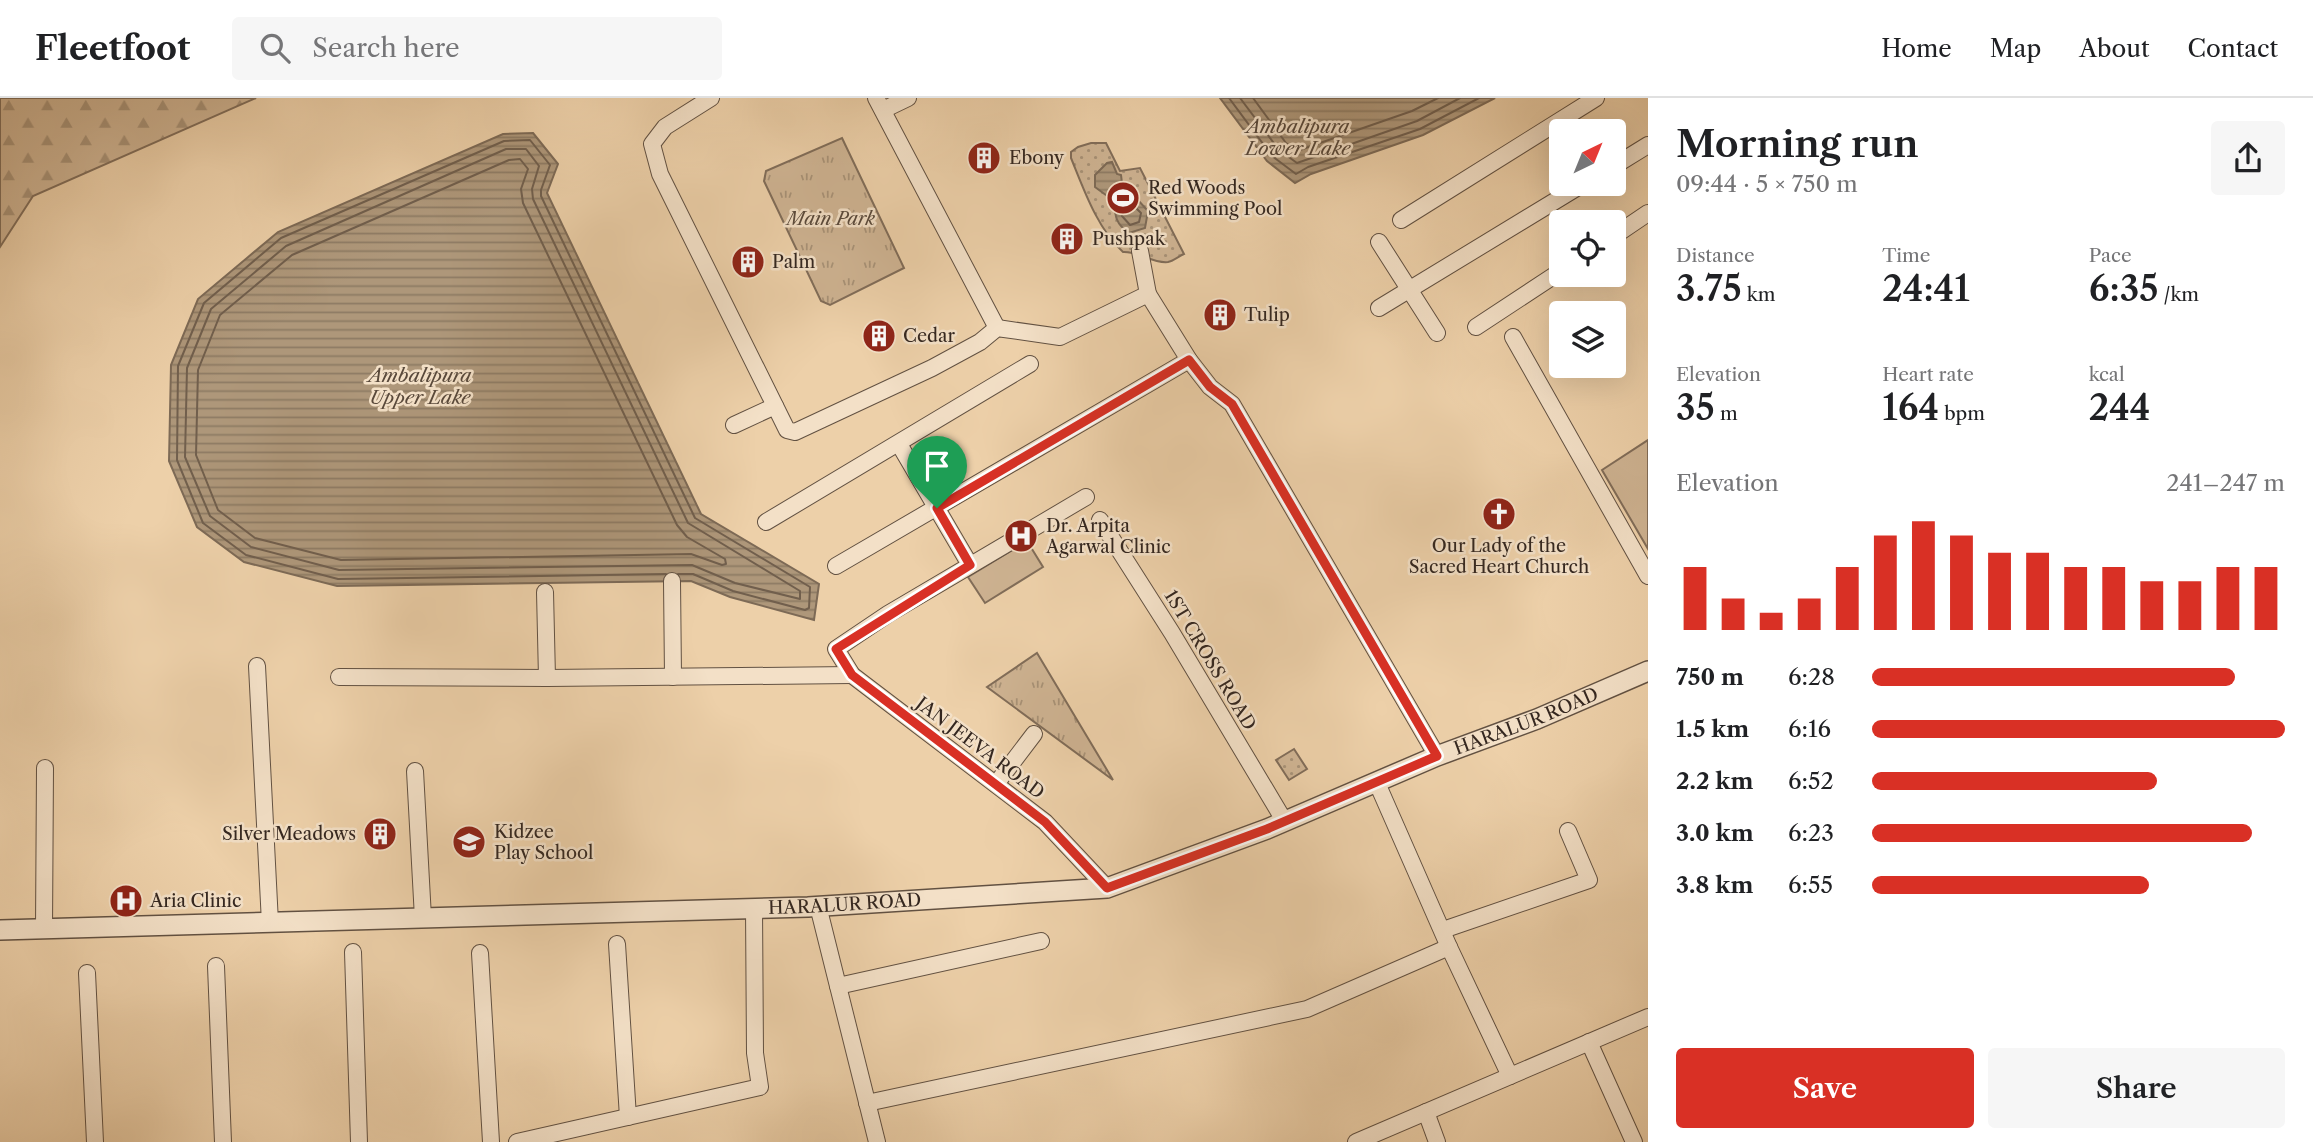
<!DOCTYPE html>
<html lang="en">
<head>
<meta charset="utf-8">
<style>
	:root { --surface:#fff; --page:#f6f6f6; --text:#202124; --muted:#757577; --line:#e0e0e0; --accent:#d93025 }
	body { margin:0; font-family:"Libre Caslon Text",serif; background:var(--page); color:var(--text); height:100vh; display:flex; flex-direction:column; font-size:26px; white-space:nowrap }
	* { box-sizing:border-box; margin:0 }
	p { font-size:23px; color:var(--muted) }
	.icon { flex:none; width:38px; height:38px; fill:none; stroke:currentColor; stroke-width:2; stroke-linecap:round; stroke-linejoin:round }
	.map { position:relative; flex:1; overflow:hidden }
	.details { display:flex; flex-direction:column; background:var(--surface); width:665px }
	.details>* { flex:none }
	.needle { width:46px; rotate:43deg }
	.fabs { position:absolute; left:1549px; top:21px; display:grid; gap:14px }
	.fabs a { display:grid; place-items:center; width:77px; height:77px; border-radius:7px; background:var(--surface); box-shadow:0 7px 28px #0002; font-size:35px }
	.pin { position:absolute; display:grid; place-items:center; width:60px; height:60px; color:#fff; margin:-72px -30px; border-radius:50% 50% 50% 0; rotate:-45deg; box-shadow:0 0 7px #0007 }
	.pin .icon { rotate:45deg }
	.round { display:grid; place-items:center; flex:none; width:74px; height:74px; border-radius:7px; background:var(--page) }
	.head { display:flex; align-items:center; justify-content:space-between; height:119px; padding:0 28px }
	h1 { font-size:38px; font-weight:600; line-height:52px }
	.figures { display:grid; grid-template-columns:repeat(3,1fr); gap:10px; height:119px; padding:7px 28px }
	.figures div { display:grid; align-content:center }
	.figures b { font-size:35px; font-weight:600 }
	.figures small { font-size:19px; font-weight:400 }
	.figures p { font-size:19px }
	.chart { height:196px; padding:14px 28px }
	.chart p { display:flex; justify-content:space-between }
	.chart svg { width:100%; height:126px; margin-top:7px; stroke:var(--accent); stroke-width:6 }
	.action { display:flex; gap:14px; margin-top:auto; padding:14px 28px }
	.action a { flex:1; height:80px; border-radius:7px; background:var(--accent); color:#fff; font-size:28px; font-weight:600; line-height:80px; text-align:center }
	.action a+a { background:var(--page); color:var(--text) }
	ul { padding:0 28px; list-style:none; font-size:23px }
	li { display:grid; grid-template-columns:112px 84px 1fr; align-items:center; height:52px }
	li i { height:18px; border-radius:9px; background:var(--accent) }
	header { display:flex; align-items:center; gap:42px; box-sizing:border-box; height:98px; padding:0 35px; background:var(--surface); border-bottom:2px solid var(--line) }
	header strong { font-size:33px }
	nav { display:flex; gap:38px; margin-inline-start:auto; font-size:24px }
	.search { width:490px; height:63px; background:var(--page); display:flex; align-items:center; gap:18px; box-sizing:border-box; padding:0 24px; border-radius:7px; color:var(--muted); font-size:26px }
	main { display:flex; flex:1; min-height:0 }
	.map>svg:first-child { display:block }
	.grass { fill:#ceb392; stroke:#816d59; stroke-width:2 }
	.forest { fill:url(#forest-firs); stroke:#816d59; stroke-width:2 }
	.park { fill:url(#park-tufts); stroke:#816d59; stroke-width:2 }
	.garden { fill:url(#garden-dots); stroke:#816d59; stroke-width:2 }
	.water { fill:url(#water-rules); stroke:#7d6a56; stroke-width:2 }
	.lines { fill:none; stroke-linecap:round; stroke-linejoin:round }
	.shore { stroke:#715f4d; stroke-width:2 }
	.minor-casing { stroke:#625142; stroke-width:18 }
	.tertiary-casing { stroke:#625142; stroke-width:22 }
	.minor { stroke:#f3e0c7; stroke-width:16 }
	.tertiary { stroke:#f3e0c7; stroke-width:19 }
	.route-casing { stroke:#fff; stroke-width:14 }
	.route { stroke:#d93025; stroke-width:9 }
	.labels { text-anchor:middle; stroke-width:5; stroke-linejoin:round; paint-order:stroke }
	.poi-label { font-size:18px; fill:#342720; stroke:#f3e0c7; text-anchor:start }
	.park-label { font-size:18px; font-style:italic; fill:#5a4a3c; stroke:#f3e0c7 }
	.street-label { font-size:18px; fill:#342720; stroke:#f3e0c7 }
	.water-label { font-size:19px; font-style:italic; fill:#59493b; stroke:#f3e0c7 }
</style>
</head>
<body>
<header>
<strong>Fleetfoot</strong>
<div class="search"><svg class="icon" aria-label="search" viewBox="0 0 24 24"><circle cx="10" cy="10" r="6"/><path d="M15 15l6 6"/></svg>Search here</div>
<nav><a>Home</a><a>Map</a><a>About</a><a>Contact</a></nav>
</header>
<main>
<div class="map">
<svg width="1648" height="1044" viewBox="0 0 1648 1044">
	<defs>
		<pattern id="forest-firs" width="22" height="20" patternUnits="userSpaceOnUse" patternTransform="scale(1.75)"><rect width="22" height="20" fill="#ceb392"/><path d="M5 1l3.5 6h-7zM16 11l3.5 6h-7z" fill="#a89277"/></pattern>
		<pattern id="park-tufts" width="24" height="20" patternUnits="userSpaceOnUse" patternTransform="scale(1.75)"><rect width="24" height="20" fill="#ceb392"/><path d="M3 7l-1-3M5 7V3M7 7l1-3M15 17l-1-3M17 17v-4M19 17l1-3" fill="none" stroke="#a89277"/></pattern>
		<pattern id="garden-dots" width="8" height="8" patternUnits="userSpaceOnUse" patternTransform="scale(1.75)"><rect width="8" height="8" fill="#ceb392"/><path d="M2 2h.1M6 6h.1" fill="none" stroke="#a89277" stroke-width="1.8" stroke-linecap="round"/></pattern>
		<pattern id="water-rules" width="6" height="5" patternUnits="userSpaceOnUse" patternTransform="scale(1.75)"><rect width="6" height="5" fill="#ae977a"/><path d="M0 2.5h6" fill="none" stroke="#8e7b64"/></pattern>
	</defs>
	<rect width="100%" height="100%" fill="#edd0a9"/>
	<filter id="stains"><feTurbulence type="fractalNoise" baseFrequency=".00286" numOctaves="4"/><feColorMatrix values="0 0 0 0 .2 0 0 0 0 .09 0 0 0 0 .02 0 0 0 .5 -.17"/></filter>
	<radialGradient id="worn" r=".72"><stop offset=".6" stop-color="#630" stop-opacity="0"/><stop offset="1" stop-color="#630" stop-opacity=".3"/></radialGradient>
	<g class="grass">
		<path d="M1648,342V451L1602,372Z"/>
		<path d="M1027,443L1043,469L985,505L968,479Z"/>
	</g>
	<path class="forest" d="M0,0H256L33,98L0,149Z"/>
	<g class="park">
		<path d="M842,40L904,170L830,207L821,203L764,83L766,73Z"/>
		<path d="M1037,555L1113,682L987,589Z"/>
	</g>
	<g class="garden">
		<path d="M1091,45H1106L1120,73L1140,70L1184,156C1179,158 1173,163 1168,164C1153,166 1139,153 1123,154C1097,130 1084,92 1071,60V54L1078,49Z"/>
		<path d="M1294,651L1307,671L1289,682L1276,662Z"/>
	</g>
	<g class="water">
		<path d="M1220,0H1495L1423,37L1311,76L1295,85L1267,63Z"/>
		<path d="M533,35L558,66L547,95L701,416L819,486L814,522L730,499L691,483L337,488L244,464L197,429L169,363L171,267L198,201L278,134L503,36Z"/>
		<path d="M1112,64L1117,76L1121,77L1122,85L1133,89L1137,101L1148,113L1145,130L1129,135C1116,126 1115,119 1114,103L1095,89V77L1107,65Z"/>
	</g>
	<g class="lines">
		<g class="shore">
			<path d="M1229,0L1272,58L1296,76L1308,69L1420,31L1479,0"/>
			<path d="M1240,0L1279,52L1297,65L1417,23L1460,0"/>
			<path d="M1253,0L1286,45L1297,53L1412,13L1438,0"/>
			<path d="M506,51H526L539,68L532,91L533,101L688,425L800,493V501L735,485L692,467L339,472L251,449L210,418L185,359L187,270L211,211L286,148Z"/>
			<path d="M520,61L528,71L521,91L523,105L677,427L687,439L725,461L726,466L722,467L691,456L341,462L255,440L218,412L196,357L198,272L220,217L292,157L509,62Z"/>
			<path d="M1123,93L1127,95L1131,105L1141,115L1139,124L1130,127L1122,118L1118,97Z"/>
			<path d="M666,476L338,481L246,457L203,425L177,362L178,268L204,205L281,140L504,43L530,42L550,67L541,92V98L695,420L810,489L809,510L805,512L733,493L693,476H678"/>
		</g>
		<defs>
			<g id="minor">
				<path d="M711,0L665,29L652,46L660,76L787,332L795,334L932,270L980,244L997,230L1060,239L1148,196L1189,262L1210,289L1232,306L1437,658"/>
				<path d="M876,0L997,230"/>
				<path d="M883,12L908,0"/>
				<path d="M1614,68L1648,47"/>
				<path d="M1401,122L1596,0"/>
				<path d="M1614,138L1648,115"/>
				<path d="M1379,144L1437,235"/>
				<path d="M1140,153L1148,196"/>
				<path d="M1379,210L1583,86"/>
				<path d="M1476,229L1561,173"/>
				<path d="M1513,239L1648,478"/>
				<path d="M734,327L775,308"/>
				<path d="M899,346L970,467"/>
				<path d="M1086,399L888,516L836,551L852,577L1045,724L1107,790"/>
				<path d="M1100,422L1172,535L1285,724"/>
				<path d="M766,424L1030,266"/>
				<path d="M836,468L1189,262"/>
				<path d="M672,483L673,579"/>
				<path d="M545,494L547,580"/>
				<path d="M257,568L270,825"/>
				<path d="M339,579L547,580L852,577"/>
				<path d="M415,673L423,820"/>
				<path d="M1377,685L1449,849L1510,978"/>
				<path d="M996,686L1034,636"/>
				<path d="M818,808L877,1044"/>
				<path d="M44,831L45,670"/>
				<path d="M1443,832L1589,782L1568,733"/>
				<path d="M617,846L628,1019"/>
				<path d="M353,854L359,1044"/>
				<path d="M480,855L491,1044"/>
				<path d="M216,868L223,1044"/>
				<path d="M87,875L95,1044"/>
				<path d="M838,888L1041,843"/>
				<path d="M1589,944L1634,1044"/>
				<path d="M867,1005L1307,911L1449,849"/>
				<path d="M1426,1014L1437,1044"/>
				<path d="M517,1044L760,989L755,955L754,810"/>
				<path d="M1356,1044L1648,919"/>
			</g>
			<g id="tertiary">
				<path id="s1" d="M0,832L808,809L1107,790L1267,731L1437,658L1537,621L1648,573"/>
			</g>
		</defs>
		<use href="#minor" class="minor-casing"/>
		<use href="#tertiary" class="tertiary-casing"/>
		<use href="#minor" class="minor"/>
		<use href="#tertiary" class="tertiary"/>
	</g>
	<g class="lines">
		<defs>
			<path id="route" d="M1189,262L1210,289L1232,306L1437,658L1267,731L1107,790L1045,724L852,577L836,551L970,467L937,410Z"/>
		</defs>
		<use href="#route" class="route-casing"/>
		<use href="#route" class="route"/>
	</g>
	<defs>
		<symbol id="building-disc" viewBox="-11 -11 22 22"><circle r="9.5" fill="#8f2418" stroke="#f3e0c7"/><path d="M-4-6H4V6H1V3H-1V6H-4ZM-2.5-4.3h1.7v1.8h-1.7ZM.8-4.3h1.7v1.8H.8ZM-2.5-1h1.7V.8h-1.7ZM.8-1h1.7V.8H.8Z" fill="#fff"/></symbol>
		<symbol id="stadium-disc" viewBox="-11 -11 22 22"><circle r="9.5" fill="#8f2418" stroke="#f3e0c7"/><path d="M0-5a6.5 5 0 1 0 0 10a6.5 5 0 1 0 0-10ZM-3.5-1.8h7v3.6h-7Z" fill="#fff"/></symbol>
		<symbol id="church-disc" viewBox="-11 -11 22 22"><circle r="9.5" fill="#8f2418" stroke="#f3e0c7"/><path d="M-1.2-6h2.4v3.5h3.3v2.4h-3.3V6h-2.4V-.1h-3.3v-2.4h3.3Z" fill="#fff"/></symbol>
		<symbol id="hospital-disc" viewBox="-11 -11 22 22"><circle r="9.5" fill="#8f2418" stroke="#f3e0c7"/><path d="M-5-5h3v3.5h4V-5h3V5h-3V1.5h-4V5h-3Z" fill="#fff"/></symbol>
		<symbol id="school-disc" viewBox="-11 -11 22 22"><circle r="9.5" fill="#8f2418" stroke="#f3e0c7"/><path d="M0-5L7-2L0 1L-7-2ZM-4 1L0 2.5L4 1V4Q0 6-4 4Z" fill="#fff"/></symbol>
	</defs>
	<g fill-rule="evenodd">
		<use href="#building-disc" x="965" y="41" width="38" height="38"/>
		<use href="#stadium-disc" x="1104" y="81" width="38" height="38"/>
		<use href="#building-disc" x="1048" y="122" width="38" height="38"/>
		<use href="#building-disc" x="729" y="145" width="38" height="38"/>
		<use href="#building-disc" x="1201" y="198" width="38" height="38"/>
		<use href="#building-disc" x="860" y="219" width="38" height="38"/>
		<use href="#church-disc" x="1480" y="397" width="38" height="38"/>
		<use href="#hospital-disc" x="1002" y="419" width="38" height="38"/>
		<use href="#building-disc" x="361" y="717" width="38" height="38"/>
		<use href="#school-disc" x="450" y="725" width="38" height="38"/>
		<use href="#hospital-disc" x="107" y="784" width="38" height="38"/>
	</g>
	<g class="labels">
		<g class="poi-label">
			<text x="1009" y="66">Ebony</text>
			<text x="1148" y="96">Red Woods<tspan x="1148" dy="21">Swimming Pool</tspan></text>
			<text x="1092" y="147">Pushpak</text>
			<text x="772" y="170">Palm</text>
			<text x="1244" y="223">Tulip</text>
			<text x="903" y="244">Cedar</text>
			<text x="1046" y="434">Dr. Arpita<tspan x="1046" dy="21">Agarwal Clinic</tspan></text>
			<text x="1499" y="454" text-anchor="middle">Our Lady of the<tspan x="1499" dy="21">Sacred Heart Church</tspan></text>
			<text x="494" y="740">Kidzee<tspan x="494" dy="21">Play School</tspan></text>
			<text x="356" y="742" text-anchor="end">Silver Meadows</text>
			<text x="150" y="809">Aria Clinic</text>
		</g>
		<g class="park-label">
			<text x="831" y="127">Main Park</text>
		</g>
		<g class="street-label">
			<text transform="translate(1210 562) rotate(59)" y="6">1ST CROSS ROAD</text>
			<text dy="6" stroke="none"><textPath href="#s1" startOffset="1559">HARALUR ROAD</textPath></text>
			<text transform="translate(980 650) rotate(37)" y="6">JAN JEEVA ROAD</text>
			<text dy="6" stroke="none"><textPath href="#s1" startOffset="845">HARALUR ROAD</textPath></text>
		</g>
		<g class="water-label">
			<text x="1298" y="35">Ambalipura<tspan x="1298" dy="22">Lower Lake</tspan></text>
			<text x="420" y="284">Ambalipura<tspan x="420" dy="22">Upper Lake</tspan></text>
		</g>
	</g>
	<rect width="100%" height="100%" filter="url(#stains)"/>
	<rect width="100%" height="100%" fill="url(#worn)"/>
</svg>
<div class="fabs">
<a><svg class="needle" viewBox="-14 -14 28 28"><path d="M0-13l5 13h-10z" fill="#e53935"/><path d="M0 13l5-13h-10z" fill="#757577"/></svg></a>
<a><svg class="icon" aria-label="locate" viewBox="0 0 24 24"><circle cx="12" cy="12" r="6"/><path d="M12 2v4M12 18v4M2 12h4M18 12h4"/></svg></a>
<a><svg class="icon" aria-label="layers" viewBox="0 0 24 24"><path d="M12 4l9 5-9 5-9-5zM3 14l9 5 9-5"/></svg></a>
</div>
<div class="pin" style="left:937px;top:410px;background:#1e9e55"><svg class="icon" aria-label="arrive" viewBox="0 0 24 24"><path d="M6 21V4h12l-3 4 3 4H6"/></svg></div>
</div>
<section class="details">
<div class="head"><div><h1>Morning run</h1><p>09:44 · 5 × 750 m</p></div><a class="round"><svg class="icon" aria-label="share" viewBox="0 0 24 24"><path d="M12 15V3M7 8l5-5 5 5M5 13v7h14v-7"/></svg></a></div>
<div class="figures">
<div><p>Distance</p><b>3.75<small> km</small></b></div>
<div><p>Time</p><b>24:41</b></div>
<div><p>Pace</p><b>6:35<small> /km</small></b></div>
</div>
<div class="figures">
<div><p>Elevation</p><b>35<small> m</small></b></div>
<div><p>Heart rate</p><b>164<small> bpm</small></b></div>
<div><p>kcal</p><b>244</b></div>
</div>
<div class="chart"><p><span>Elevation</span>241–247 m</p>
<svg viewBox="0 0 160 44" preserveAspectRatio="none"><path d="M5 44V22M15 44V33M25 44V38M35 44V33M45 44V22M55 44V11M65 44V6M75 44V11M85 44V17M95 44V17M105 44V22M115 44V22M125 44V27M135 44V27M145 44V22M155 44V22"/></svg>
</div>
<ul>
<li><b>750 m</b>6:28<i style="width:88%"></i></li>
<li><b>1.5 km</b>6:16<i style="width:100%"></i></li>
<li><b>2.2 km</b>6:52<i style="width:69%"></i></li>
<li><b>3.0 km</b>6:23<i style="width:92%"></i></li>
<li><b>3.8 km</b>6:55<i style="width:67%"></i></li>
</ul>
<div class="action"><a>Save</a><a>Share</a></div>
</section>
</main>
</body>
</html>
